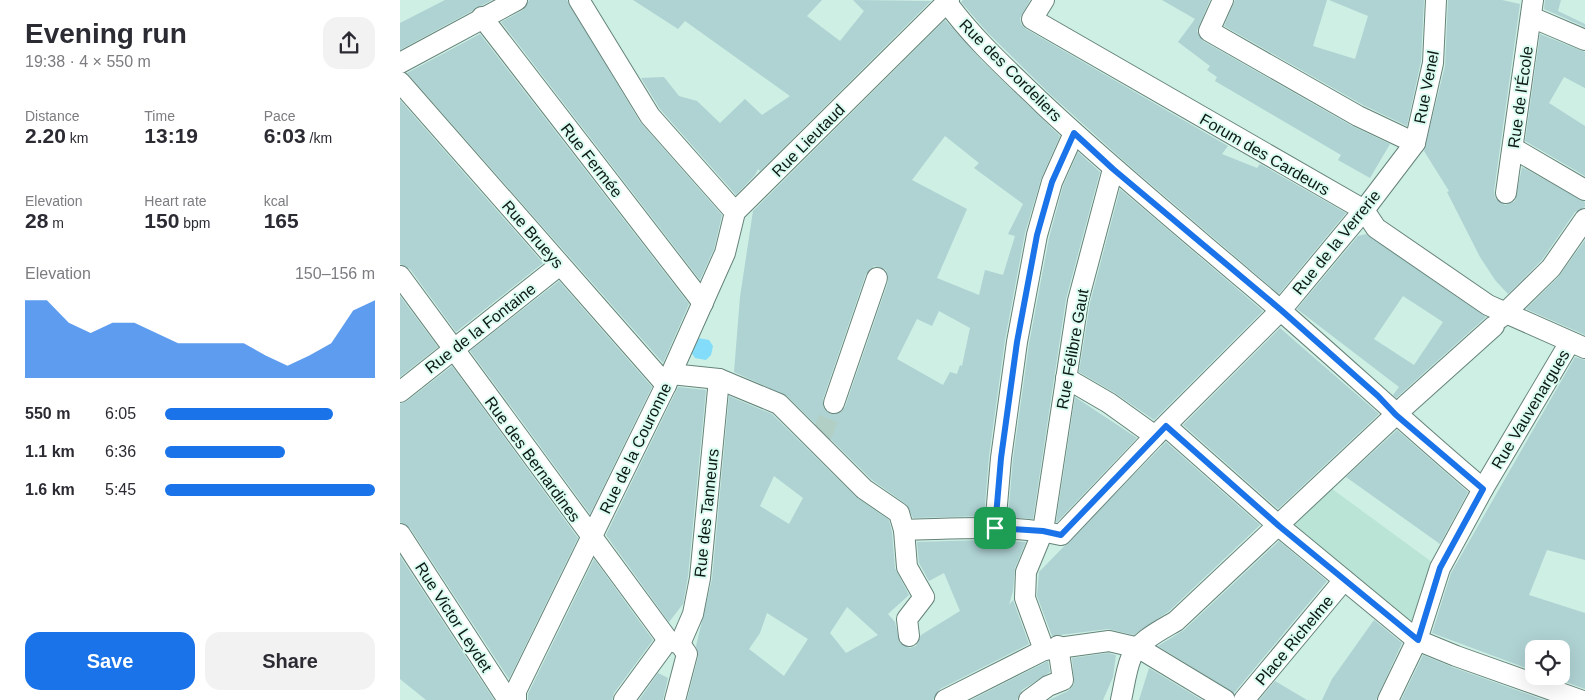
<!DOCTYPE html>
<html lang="en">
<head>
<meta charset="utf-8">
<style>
	:root { --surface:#fff; --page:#f2f2f3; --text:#2b2b33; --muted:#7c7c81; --accent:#1a73e8 }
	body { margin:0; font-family:Helvetica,sans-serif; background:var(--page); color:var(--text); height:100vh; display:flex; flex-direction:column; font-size:19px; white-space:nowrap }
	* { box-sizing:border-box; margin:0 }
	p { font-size:16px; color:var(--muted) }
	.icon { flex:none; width:28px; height:28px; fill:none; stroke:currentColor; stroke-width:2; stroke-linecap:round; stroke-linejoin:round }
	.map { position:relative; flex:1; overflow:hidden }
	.drawer { display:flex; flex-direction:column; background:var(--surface); width:400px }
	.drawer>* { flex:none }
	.tools { position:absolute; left:1125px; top:640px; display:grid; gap:10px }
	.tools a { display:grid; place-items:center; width:45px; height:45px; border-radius:10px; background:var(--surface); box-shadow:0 5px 20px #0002; font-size:25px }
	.pin { position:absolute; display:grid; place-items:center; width:42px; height:42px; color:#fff; margin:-21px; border-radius:10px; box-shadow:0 2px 8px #0006 }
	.round { display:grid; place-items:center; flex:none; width:52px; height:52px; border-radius:15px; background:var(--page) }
	.headline { display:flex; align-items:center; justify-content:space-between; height:85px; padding:0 25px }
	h1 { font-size:28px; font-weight:700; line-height:38px }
	.figures { display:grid; grid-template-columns:repeat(3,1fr); gap:8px; height:85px; padding:5px 25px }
	.figures div { display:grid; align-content:center }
	.figures b { font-size:21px; font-weight:700 }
	.figures small { font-size:14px; font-weight:400 }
	.figures p { font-size:14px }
	.chart { height:140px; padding:10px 25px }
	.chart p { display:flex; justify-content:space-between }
	.chart svg { width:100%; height:90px; margin-top:5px; fill:var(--accent); opacity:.7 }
	.cta { display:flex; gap:10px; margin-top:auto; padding:10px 25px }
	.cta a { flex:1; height:58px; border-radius:15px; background:var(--accent); color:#fff; font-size:20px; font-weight:700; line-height:58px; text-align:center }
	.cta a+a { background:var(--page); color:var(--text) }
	ul { padding:0 25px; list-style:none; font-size:16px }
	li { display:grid; grid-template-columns:80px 60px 1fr; align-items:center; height:38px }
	li i { height:12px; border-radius:6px; background:var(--accent) }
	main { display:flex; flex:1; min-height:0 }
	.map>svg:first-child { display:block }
	.built { fill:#bae4d6 }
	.water { fill:#83dcf9 }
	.building { fill:#afd2d3; fill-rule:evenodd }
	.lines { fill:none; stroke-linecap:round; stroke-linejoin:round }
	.minor-tunnel { stroke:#b1cfc5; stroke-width:20; stroke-dasharray:20 10; stroke-linecap:butt }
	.minor-casing { stroke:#658379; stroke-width:22 }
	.minor { stroke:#fff; stroke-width:20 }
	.route-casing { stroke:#fff; stroke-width:10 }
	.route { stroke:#1a73e8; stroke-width:6 }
	.labels { text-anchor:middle; stroke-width:4; stroke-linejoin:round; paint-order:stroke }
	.street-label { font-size:16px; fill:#0c1814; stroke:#dbfcf1 }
</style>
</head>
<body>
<main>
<section class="drawer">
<div class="headline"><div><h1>Evening run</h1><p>19:38 · 4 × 550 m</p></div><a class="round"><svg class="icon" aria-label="share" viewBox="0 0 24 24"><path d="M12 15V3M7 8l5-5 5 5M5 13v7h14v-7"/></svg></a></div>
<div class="figures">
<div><p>Distance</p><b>2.20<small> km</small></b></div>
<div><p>Time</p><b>13:19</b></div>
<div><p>Pace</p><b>6:03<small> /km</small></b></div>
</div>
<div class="figures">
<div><p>Elevation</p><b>28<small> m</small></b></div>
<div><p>Heart rate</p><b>150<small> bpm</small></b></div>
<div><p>kcal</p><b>165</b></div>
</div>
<div class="chart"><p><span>Elevation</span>150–156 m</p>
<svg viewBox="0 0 160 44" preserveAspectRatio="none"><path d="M0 44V6L10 6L20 17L30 22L40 17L50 17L60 22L70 27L80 27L90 27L100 27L110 33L120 38L130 33L140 27L150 11L160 6V44z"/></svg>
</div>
<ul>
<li><b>550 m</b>6:05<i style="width:80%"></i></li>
<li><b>1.1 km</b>6:36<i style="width:57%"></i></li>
<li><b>1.6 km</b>5:45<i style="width:100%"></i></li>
</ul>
<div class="cta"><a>Save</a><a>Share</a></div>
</section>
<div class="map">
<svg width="1185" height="700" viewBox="0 0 1185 700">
	<rect width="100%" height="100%" fill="#ceefe4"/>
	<path class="built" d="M924,483L1040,568L1017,640L879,526Z"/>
	<path class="water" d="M298,338L309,340L313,346L311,355L306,360L295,358L290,351Z"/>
	<g class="building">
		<path d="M45,0H92L0,50V23Z"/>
		<path d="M129,0H167L240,122L322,215L314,249L300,280L101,22L123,10Z"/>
		<path d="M233,0H422L407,16L440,41L464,11L453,0L531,1L360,171L358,169L355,175L336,195L260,109L241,78L264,77L279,96L297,101L320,123L345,99L362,115L390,96L285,21L278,29Z"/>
		<path d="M563,0H630L620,18L621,24L626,29L828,146L822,154L857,168L860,164L946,213L879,294L725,162L651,95L588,33L561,2Z"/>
		<path d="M762,0H810L797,31L803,41L952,126L990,144L970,178L938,160L941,155L815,81L817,77L807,70L810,66L778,42L795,19Z"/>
		<path d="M835,0H927L913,46L955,59L968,16L929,0H1024L1021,61L1007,126L963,105L824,26Z"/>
		<path d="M1048,0H1102L1120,4L1094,191L1095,198L1105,205L1115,201L1122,167L1185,202V207L1175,212L1142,260L1108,294L1095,280L1080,257L1047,192L1049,191L1024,151L1045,66Z"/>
		<path d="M1145,0H1161L1158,11L1185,24V27L1144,9Z"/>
		<path d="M545,20L583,62L660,136L641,179L625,233L605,340L589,456L584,516L513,518L506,504L472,480L387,396L334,372L340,297L353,211ZM545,136L579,163L574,168L623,204L608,234L615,236L603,275L585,270L579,295L537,278L567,209L512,180ZM474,266L486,270L488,282L445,407L441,412L431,414L425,410L423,399L466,274ZM539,311L570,328L562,366L560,365L557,374L550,372L543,385L497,359L517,319L532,326Z"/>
		<path d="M80,34L289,304L263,363L7,73Z"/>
		<path d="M1140,34L1185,52V88L1164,77L1149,103L1185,126V176L1125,141Z"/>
		<path d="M0,100L143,263L56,332L10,269L0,264Z"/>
		<path d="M678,152L700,172L666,299L633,519L608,517L613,459L629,344L649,238L663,186Z"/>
		<path d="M720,189L863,311L754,420L715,393L679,372L690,303Z"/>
		<path d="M966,234L1086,317L996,398L993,395L999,387L897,309L958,236ZM1003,296L1043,322L1014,365L974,339Z"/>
		<path d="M1185,240V335L1126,309L1159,276Z"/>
		<path d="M159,281L252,387L190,514L70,351Z"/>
		<path d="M0,296L38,347L0,377Z"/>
		<path d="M880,328L979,414L878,509L783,425Z"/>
		<path d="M1175,357L1185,360V560L1147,550L1129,595L1185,613V689L1149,676H1161V649H1134V671L1032,633L1051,573Z"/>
		<path d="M52,366L178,538L109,679L10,528L0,522V404L7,401Z"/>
		<path d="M278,387L306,390L288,576L283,604L269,622L206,535Z"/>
		<path d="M329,396L372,414L456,497L489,520L492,532L495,568L509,595L488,614L495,622L500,643L510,648L516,646L521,635L560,611L544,573L529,581L519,563L517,542L583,540L626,542L615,568L613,591L609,605L613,600L629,644L540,689L533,700H287L298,657L296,646L312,579ZM374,476L403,498L389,524L360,506ZM447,607L478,635L446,653L430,633ZM367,613L408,639L384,676L349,649L360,633Z"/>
		<path d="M675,397L737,438L657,522H656Z"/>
		<path d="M997,430L1068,492L1040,544L946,477Z"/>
		<path d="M766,442L860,525L769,611L734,635L708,629L652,636L637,596L639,572Z"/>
		<path d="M879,541L927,581L834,693L758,646L784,630Z"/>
		<path d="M0,556L94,700H26L0,679Z"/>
		<path d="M194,559L253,640L214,693L212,700H128V694Z"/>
		<path d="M974,620L1002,643L976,700H922L932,679Z"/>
		<path d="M708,653L716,655L713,677L703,700H649L668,691L674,684L672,658Z"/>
		<path d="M1023,655L1052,667L1144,700H1001Z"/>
		<path d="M648,661L650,672L622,690L617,700H571Z"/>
		<path d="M749,668L802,700H739Z"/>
		<path d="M258,673L268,678L263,700H239Z"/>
		<path d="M875,681L907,700H859Z"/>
	</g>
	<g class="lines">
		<path class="minor-tunnel" d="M421,437L434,403"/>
		<defs>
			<g id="minor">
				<path d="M179,0L250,116L335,212"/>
				<path d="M545,0C573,39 609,71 643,104C708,165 777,222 845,280C926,348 1002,421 1083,489"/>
				<path d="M644,0L632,19L964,210L976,228L1088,305L1185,348"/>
				<path d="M823,0L809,31L958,116L1015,143"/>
				<path d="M82,17L303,303"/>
				<path d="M1131,17L1185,40"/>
				<path d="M0,63L117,0"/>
				<path d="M0,82L266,385"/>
				<path d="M1113,148L1185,190"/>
				<path d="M1106,193L1133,0"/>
				<path d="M0,276L268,640"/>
				<path d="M1100,318L1151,268L1185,219"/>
				<path d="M271,374L319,379L379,404L464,489L499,513L504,530L507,567L524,597L507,619L509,636"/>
				<path d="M666,378L709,403L755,436"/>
				<path d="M0,392L160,265"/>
				<path d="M434,403L477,278"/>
				<path d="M766,426L879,526L1017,640L1056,656L1180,700"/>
				<path d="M595,528L601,458L617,342L637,235L652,182L674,133"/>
				<path d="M504,530C556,529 610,524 661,535L755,436L881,310L964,210L1015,143L1033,63L1036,0"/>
				<path d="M0,534L108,700"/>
				<path d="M270,641L280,644L287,654L275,700"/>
				<path d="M280,644L293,614L300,578L319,379"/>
				<path d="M644,650L625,598L626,572L643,531L678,301L713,169"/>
				<path d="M116,700V691L266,385L325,253L335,212L549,0"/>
				<path d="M224,700L268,640"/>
				<path d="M545,700L644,650L709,641L739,648L825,700"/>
				<path d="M629,700L648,686L663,680L658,646"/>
				<path d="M721,700C724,687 726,670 731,658C738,641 761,630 776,621L1006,405L1094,326"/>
				<path d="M844,700L944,580"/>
				<path d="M988,700L1017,640L1040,568L1083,489L1170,342"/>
			</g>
		</defs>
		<use href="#minor" class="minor-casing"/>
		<use href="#minor" class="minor"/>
	</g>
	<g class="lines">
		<defs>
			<path id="route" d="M674,133L713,169L881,310L978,396L996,415L1083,489L1040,568L1018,640L879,526L766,426L661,535L643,531L595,528L601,458L617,342L637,235L652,182Z"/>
		</defs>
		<use href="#route" class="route-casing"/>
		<use href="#route" class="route"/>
	</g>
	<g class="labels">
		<g class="street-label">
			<text transform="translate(611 70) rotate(45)" y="6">Rue des Cordeliers</text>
			<text transform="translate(1026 87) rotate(-79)" y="6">Rue Venel</text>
			<text transform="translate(1120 97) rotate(-82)" y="6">Rue de l'École</text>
			<text transform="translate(408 140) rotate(-45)" y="6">Rue Lieutaud</text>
			<text transform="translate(865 154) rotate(30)" y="6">Forum des Cardeurs</text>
			<text transform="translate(192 160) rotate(52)" y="6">Rue Fermée</text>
			<text transform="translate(133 234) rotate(49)" y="6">Rue Brueys</text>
			<text transform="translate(936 242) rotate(-51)" y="6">Rue de la Verrerie</text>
			<text transform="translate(80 328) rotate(-38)" y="6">Rue de la Fontaine</text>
			<text transform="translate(672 349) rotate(-80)" y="6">Rue Félibre Gaut</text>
			<text transform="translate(1130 409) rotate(-59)" y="6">Rue Vauvenargues</text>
			<text transform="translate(235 448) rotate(-64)" y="6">Rue de la Couronne</text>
			<text transform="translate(133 459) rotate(54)" y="6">Rue des Bernardines</text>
			<text transform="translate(306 513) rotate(-84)" y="6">Rue des Tanneurs</text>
			<text transform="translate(54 617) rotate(57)" y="6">Rue Victor Leydet</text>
			<text transform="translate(894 640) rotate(-50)" y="6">Place Richelme</text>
		</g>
	</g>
</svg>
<div class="tools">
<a><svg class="icon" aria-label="locate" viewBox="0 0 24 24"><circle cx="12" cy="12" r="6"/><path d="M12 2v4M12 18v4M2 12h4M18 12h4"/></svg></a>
</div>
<div class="pin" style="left:595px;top:528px;background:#1e9e55"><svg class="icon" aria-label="arrive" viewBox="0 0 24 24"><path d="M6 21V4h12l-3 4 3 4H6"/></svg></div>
</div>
</main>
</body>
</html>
